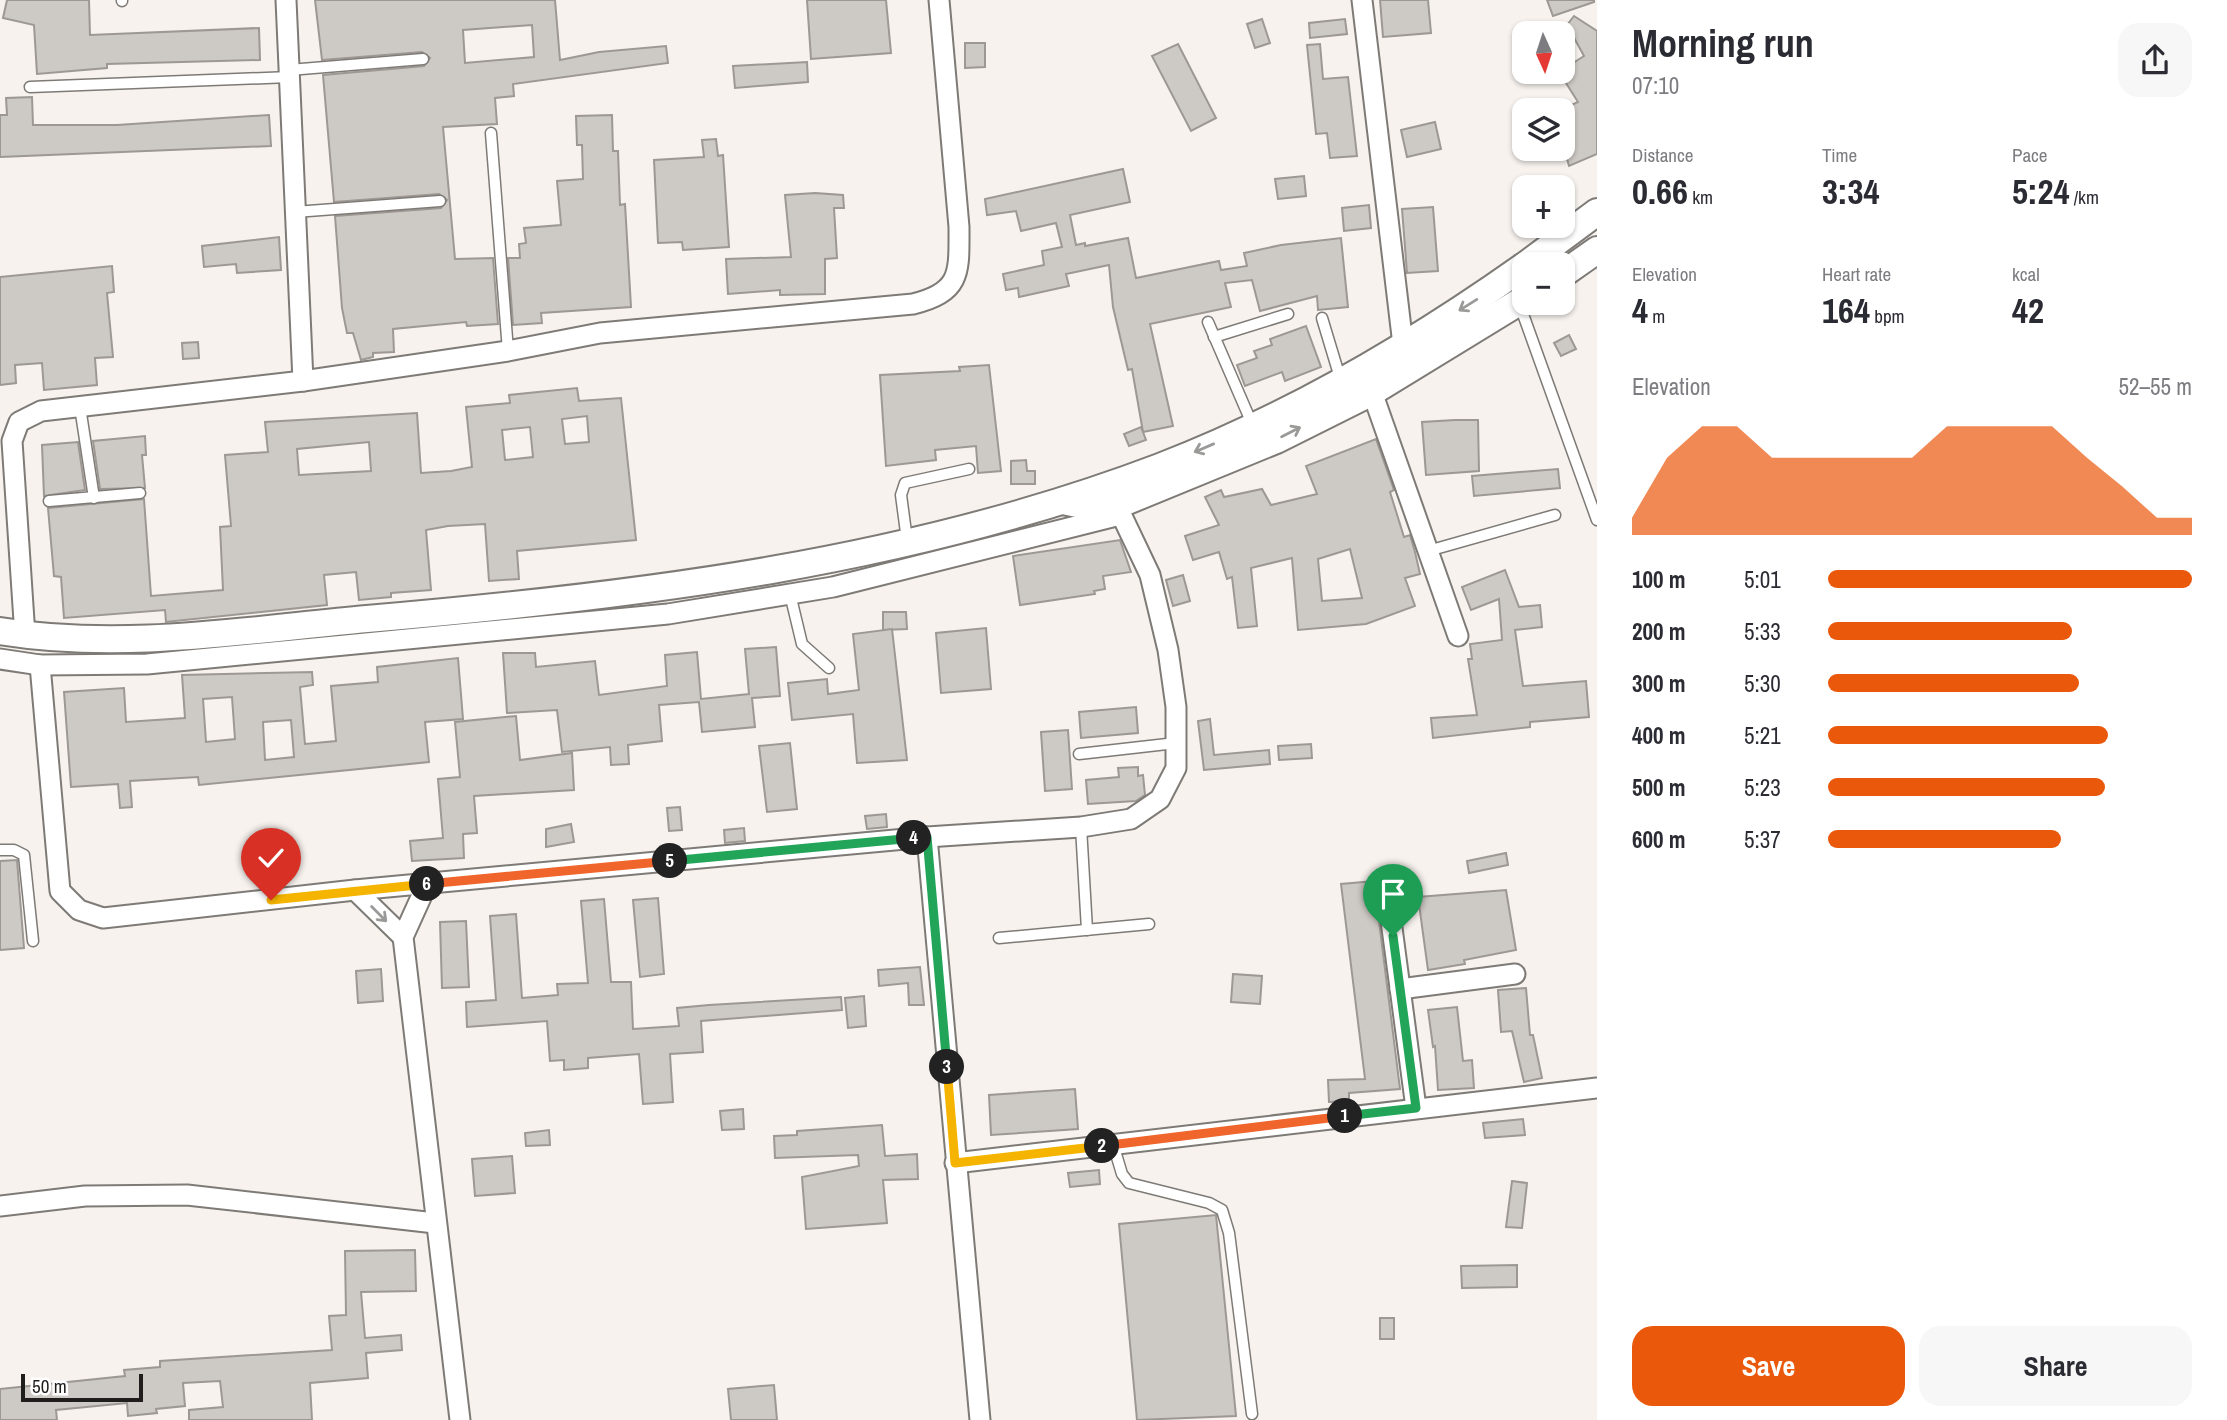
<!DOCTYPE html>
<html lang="en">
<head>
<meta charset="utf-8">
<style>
	:root { --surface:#fff; --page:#f7f7f7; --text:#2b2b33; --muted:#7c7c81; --accent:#ea580c }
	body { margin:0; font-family:"Archivo Narrow",sans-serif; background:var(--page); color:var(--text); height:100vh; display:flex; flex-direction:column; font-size:26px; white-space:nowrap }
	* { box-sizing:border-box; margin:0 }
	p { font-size:23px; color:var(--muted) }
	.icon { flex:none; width:38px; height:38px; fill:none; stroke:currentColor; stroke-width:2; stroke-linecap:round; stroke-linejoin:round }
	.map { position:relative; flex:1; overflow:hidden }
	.drawer { display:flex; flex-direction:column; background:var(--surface); width:630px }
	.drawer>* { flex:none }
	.needle { width:46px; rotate:177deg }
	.tools { position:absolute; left:1512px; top:21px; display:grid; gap:14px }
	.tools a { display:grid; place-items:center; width:63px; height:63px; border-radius:14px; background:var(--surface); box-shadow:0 2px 5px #0004; font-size:35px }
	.scale { position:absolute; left:21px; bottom:18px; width:122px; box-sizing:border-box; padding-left:7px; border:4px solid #1f1e1c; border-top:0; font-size:19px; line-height:24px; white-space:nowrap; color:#1f1e1c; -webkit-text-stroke:5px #fff; paint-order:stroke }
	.pin { position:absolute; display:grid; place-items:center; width:60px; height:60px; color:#fff; margin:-72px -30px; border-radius:50% 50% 50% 0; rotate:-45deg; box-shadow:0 0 7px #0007 }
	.pin .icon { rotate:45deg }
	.km { position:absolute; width:35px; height:35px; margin:-18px; border-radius:50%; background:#222; color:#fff; font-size:19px; line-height:35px; text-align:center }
	.round { display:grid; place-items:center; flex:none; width:74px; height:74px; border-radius:21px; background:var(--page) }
	.headline { display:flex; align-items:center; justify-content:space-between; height:119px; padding:0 35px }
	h1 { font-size:38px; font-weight:800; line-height:52px }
	.stats { display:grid; grid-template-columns:repeat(3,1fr); gap:10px; height:119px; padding:7px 35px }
	.stats div { display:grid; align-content:center }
	.stats b { font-size:35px; font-weight:800 }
	.stats small { font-size:19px; font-weight:400 }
	.stats p { font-size:19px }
	.chart { height:196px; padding:14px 35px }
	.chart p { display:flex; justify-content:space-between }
	.chart svg { width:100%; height:126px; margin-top:7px; fill:var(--accent); opacity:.7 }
	.button { display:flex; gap:14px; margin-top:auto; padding:14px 35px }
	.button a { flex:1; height:80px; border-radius:21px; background:var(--accent); color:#fff; font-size:28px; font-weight:800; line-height:80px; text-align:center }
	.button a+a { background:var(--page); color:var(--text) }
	ul { padding:0 35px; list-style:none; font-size:23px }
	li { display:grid; grid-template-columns:112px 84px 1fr; align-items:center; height:52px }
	li i { height:18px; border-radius:9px; background:var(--accent) }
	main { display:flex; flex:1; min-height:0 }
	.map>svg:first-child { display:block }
	.building { fill:#cdc9c4; stroke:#9d9894; stroke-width:2; fill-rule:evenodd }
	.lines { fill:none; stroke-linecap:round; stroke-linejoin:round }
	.lane-casing { stroke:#7e7a76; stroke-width:13 }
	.street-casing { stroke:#7e7a76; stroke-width:23 }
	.secondary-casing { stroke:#7e7a76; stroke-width:30 }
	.lane { stroke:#fff; stroke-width:10 }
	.street { stroke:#fff; stroke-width:19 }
	.secondary { stroke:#fff; stroke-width:26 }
	.oneway { stroke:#9a9a99 }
	.split-1-casing { stroke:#fff; stroke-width:14 }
	.split-2-casing { stroke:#fff; stroke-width:14 }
	.split-3-casing { stroke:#fff; stroke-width:14 }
	.split-4-casing { stroke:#fff; stroke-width:14 }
	.split-5-casing { stroke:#fff; stroke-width:14 }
	.split-6-casing { stroke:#fff; stroke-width:14 }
	.split-7-casing { stroke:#fff; stroke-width:14 }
	.split-1 { stroke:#22a559; stroke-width:9 }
	.split-2 { stroke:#f0652b; stroke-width:9 }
	.split-3 { stroke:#f5b400; stroke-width:9 }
	.split-4 { stroke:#22a559; stroke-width:9 }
	.split-5 { stroke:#22a559; stroke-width:9 }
	.split-6 { stroke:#f0652b; stroke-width:9 }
	.split-7 { stroke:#f5b400; stroke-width:9 }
</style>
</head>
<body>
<main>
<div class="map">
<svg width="1597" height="1420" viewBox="0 0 1597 1420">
	<rect width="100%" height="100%" fill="#f7f2ee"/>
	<g class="building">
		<path d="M7,0H89L90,35L259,28L260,60L107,64V68L37,74L34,25L3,18Z"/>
		<path d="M315,0H555L560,60L599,52L666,46L668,63L513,84L514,96L495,98L497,124L443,127L455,259L493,258L498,324L467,326L466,322L393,329L394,352L373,353V357L361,360L353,333H347L342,308L335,216L441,208L447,200L439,194L334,202L323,75L424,66L430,58L422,52L322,60ZM532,25L534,57L465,63L463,30Z"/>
		<path d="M807,0H886L891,53L811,59Z"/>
		<path d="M1380,0H1428L1431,33L1383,37Z"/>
		<path d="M1547,0H1594V2L1553,16Z"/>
		<path d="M1574,16L1597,31V154L1569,166L1563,144L1574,139L1562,109L1578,102L1559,72L1584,56L1567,25Z"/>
		<path d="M1262,19L1270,43L1255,48L1247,24Z"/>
		<path d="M1345,19L1347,34L1310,38L1309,23Z"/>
		<path d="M965,43H985V67L965,68Z"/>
		<path d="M1178,44L1216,118L1191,131L1152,56Z"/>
		<path d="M1320,44L1323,79L1348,77L1357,156L1330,158L1327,133L1316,134L1307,45Z"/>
		<path d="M807,62L808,82L735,88L733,66Z"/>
		<path d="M32,97L33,125H117L269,115L271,146L0,157V115H7L6,98Z"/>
		<path d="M612,115L613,151H618L620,205L625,204L631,307L541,313L542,323L513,325L508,258H520L519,244L526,243L524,228L561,225L557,181L583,179L582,145H577L576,116Z"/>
		<path d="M1435,122L1441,149L1407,157L1401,130Z"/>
		<path d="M716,139L718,156L723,155L729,247L683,250L682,242L658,243L654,160L704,157L702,140Z"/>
		<path d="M1123,169L1130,202L1070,215L1076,245L1085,243V246L1128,238L1136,278L1219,261L1221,270L1247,266L1244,253L1281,245L1341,238L1348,307L1318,310L1317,296L1260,311L1252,280L1225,283L1231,307L1150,324L1173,426L1143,432L1132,369L1128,370L1113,307L1109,265L1066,274L1069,286L1019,297L1018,288L1006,290L1003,274L1044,265L1042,251L1062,247L1056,223L1021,231L1016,211L987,215L985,199Z"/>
		<path d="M1304,176L1306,196L1278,199L1275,179Z"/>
		<path d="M815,193L843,195L844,208H834L837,258L825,259V294L780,295V290L728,294L726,259L791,257L785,195Z"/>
		<path d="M1369,205L1371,228L1344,231L1342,208Z"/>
		<path d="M1433,207L1438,271L1407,273L1402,209Z"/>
		<path d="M279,237L281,270L237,273L236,264L204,267L202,246Z"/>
		<path d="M112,266L114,292L107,293L113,357L95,358L97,385L44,390L42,363L15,365L16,383L0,385V277Z"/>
		<path d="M1306,326L1321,367L1285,381L1282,372L1245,386L1237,365L1257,358L1254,351L1272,345L1270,339Z"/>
		<path d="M1569,335L1576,349L1561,356L1554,343Z"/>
		<path d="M198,342L199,358L183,359L182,343Z"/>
		<path d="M989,365L1001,471L978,473L976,446L935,450L936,460L886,466L880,375L960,371L959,367Z"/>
		<path d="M577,388L579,401L621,398L636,540L517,551L519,579L489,581L485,524L448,526L426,530L431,590L391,593V597L359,600L356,572L324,575L327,605L166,622L165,610L64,618L61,577L54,576L48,508L144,499L151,596L223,590L220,527L231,526L225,455L268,452L265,422L417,413L421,473L451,471L472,467L466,407L510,403L509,395ZM587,416L589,442L565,444L562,419ZM530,427L533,457L505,460L502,430ZM369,442L371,471L299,475L297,449Z"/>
		<path d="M1455,420H1478L1479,471L1426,475L1422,422Z"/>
		<path d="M1141,427L1146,440L1129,446L1124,434Z"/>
		<path d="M145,436L146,455H142L145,488L100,489L93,441Z"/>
		<path d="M1376,439L1394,490L1390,492L1404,537L1410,535L1415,552L1420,574L1405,578L1415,606L1366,624L1298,630L1292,558L1251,568L1257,626L1238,628L1232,577L1227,579L1219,552L1193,560L1185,536L1219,525L1205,497L1221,490L1224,497L1262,489L1271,505L1317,494L1306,466ZM1350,549L1362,598L1322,601L1318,559Z"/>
		<path d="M78,442L85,490L44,496L42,445Z"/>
		<path d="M1026,460L1027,471H1035V484H1011V461Z"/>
		<path d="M1558,469L1560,488L1474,496L1472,476Z"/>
		<path d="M1120,540L1131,572L1103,576L1105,589L1094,591L1095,594L1020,605L1013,556Z"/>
		<path d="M1505,570L1519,607L1540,605L1542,627L1515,630L1523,686L1586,681L1589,717L1530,722V727L1433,738L1431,718L1477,715L1468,659H1472L1470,644L1502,640L1499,599L1471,610L1462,587Z"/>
		<path d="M1183,575L1190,601L1173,606L1166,580Z"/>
		<path d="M883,612H906L907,629L883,630Z"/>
		<path d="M986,628L991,689L941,693L936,633Z"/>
		<path d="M892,629L907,760L857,763L853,714L792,720L788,683L827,679L828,694L859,690L853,634Z"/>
		<path d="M776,647L780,696L752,698L755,727L702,732L699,702L659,705L662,741L628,745L629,764L611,765L610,747L562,752L557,710L507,713L503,653H535L536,667L595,661L599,695L667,686L665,655L697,652L701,699L749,694L745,649Z"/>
		<path d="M458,658L463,719L425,722L429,762L199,785L198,777L130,781L132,807L120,808L118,784L71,787L64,692L124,688L126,722L185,718L182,675L312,672L313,685L300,687L305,744L336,741L331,686L378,682L377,667ZM232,697L235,739L206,742L203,699ZM291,720L294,757L265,760L263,722Z"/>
		<path d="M1136,707L1138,733L1081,738L1079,712Z"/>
		<path d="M516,716L520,760L572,753L574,790L474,796L477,833L463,834L464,858L412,861L410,841L443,838L438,779L460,777L455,722Z"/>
		<path d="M1210,719L1214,755L1269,750L1270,764L1204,770L1198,721Z"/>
		<path d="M1068,730L1072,789L1045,791L1041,732Z"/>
		<path d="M790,743L797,809L767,812L759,746Z"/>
		<path d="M1311,744L1312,758L1279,760L1278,746Z"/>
		<path d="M1138,767V776L1143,775L1145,795L1136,801L1088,804L1086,780L1119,777L1118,768Z"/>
		<path d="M680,807L682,830L669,831L667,808Z"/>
		<path d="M886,814L887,827L867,829L865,816Z"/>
		<path d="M571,824L574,842L546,847V829Z"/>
		<path d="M744,828L745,841L725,843L724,830Z"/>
		<path d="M1506,853L1508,865L1469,873L1467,861Z"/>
		<path d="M17,860L24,948L0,950V861Z"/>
		<path d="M1374,881L1400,1089L1349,1093V1101L1329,1102L1328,1080L1365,1079L1341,884Z"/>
		<path d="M1506,890L1516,950L1464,960L1465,964L1428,970L1418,897Z"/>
		<path d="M658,898L664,974L640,977L633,900Z"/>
		<path d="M604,899L611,982H631L633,1029L679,1026L677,1008L709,1005L841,997L842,1010L701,1021L703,1052L670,1054L673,1102L643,1104L639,1054L588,1058V1068L564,1070V1060L550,1061L547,1021L467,1027L466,1002L496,1000L490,916L516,914L522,998L558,995L557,984L588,983L581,901Z"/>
		<path d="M466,921L469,987L442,988L440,922Z"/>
		<path d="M920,967L924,1005H909L908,983L879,986L878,970Z"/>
		<path d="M381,969L383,1001L358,1003L356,971Z"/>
		<path d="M1233,974L1262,976L1260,1004L1231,1002Z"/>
		<path d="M1526,988L1530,1035H1533L1542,1078L1524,1082L1512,1031L1501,1032L1498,990Z"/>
		<path d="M864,996L866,1026L848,1028L845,998Z"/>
		<path d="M1457,1007L1463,1061L1472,1060L1474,1088L1438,1090L1435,1046L1433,1047L1428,1010Z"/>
		<path d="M1075,1089L1078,1129L991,1135L989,1095Z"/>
		<path d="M743,1109L744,1129L722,1130L720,1111Z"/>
		<path d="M1523,1119L1525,1135L1485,1138L1483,1123Z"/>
		<path d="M882,1125L885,1156L917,1154L918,1179L883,1180L887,1223L806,1229L802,1177L859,1166L858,1155L775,1158L774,1136L797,1135V1131Z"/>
		<path d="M549,1130L550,1145L526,1146L525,1133Z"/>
		<path d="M512,1156L515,1193L475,1196L472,1159Z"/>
		<path d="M1099,1170L1100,1184L1070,1187L1068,1173Z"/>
		<path d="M1512,1181L1527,1183L1522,1228L1506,1227Z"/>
		<path d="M1216,1215L1236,1416L1137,1420L1119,1224Z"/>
		<path d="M415,1250L416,1291L361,1292L365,1338L401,1335L402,1350L366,1353L368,1378L310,1383L312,1420H189V1410L223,1407L220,1381L183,1383L185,1406L156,1409L157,1413L128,1416L127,1403L56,1410L57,1420H0V1389L125,1376L124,1370L160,1367V1361L332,1350L329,1316L346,1315L345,1251Z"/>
		<path d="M1517,1265V1287L1462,1288L1461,1266Z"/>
		<rect x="1380" y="1318" width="14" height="21"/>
		<path d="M774,1385L777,1420H731L728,1389Z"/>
	</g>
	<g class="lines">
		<defs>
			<g id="lane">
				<path d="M122,0V1"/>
				<path d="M289,70L423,59"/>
				<path d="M30,87L290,77"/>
				<path d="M491,133L508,351"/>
				<path d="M295,212L440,201"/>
				<path d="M1519,303L1597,520"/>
				<path d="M1322,318L1341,381"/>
				<path d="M1208,322L1253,426"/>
				<path d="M1214,337L1288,314"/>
				<path d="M80,407L94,498"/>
				<path d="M49,501L140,493"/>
				<path d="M907,540L901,495L905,483L969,469"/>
				<path d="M1428,551L1555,515"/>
				<path d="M790,594L802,644L829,668"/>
				<path d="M1079,754L1176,743"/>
				<path d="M1081,827L1087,930"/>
				<path d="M0,850H14L24,855L33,941"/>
				<path d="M999,938L1149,924"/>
				<path d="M1113,1144L1122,1174L1129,1183L1209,1203L1222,1210L1229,1233L1252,1414"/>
			</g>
			<g id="street">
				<path d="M286,0L303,381"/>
				<path d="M1362,0L1403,345"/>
				<path d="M1372,392L1458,636"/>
				<path d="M25,636L12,441L19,422L41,411L303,381L508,351L600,333L913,304C962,292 959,272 959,227L939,0"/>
				<path d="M0,659L40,665L147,664L668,614L833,587L1120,515"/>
				<path d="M40,665L60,891L79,910L103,918L355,890L927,837L1081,827L1131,819L1160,799L1176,768V707L1168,650L1150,575L1111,493"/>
				<path d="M927,837L980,1420"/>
				<path d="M1386,883L1416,1108"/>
				<path d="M427,884L403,937L460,1420"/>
				<path d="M355,890L403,937"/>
				<path d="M1400,989L1515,974"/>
				<path d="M955,1163L1597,1088"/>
				<path d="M0,1206L85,1196L187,1195L435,1223"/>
			</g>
			<g id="secondary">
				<path d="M1527,264L1597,212"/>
				<path d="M1563,274L1597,250"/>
				<path d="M1063,501L1092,507L1115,506L1276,440L1372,392L1524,299"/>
				<path d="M0,631C121,651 246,630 367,619C636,596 907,563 1160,467C1290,417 1411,346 1524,266"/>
			</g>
		</defs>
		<use href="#lane" class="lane-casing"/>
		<use href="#street" class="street-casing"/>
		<use href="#secondary" class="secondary-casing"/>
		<use href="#lane" class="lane"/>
		<use href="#street" class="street"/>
		<use href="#secondary" class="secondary"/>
	</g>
	<defs><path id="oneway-shaft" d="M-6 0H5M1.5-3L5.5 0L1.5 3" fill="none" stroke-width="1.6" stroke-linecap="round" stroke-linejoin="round" transform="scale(1.75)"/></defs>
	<g class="oneway">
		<use href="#oneway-shaft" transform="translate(1468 305) rotate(148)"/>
		<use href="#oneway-shaft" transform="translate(1291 432) rotate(-27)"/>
		<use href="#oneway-shaft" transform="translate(1204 448) rotate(157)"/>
		<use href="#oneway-shaft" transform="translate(379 914) rotate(45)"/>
	</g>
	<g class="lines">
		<defs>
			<path id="split-1" d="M1345,1116L1416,1108L1393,936"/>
			<path id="split-2" d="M1102,1146L1345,1116"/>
			<path id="split-3" d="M947,1067L955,1163L1102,1146"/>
			<path id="split-4" d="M914,838L927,837L947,1067"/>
			<path id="split-5" d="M670,861L914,838"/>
			<path id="split-6" d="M427,884L670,861"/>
			<path id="split-7" d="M271,900L427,884"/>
		</defs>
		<use href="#split-1" class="split-1-casing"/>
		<use href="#split-2" class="split-2-casing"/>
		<use href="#split-3" class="split-3-casing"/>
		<use href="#split-4" class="split-4-casing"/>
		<use href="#split-5" class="split-5-casing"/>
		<use href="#split-6" class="split-6-casing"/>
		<use href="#split-7" class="split-7-casing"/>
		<use href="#split-1" class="split-1"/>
		<use href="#split-2" class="split-2"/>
		<use href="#split-3" class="split-3"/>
		<use href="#split-4" class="split-4"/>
		<use href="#split-5" class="split-5"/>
		<use href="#split-6" class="split-6"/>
		<use href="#split-7" class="split-7"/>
	</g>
</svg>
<div class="tools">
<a><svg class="needle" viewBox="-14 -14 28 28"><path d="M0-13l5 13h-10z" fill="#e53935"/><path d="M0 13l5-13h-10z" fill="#7c7c81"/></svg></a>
<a><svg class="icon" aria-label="layers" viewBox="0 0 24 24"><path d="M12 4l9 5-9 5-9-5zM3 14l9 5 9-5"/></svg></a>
<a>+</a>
<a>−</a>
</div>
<div class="scale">50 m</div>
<div class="pin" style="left:1393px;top:936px;background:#1e9e55"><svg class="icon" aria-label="arrive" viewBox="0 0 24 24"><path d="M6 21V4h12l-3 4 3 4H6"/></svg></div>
<div class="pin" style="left:271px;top:900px;background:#d93025"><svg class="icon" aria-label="check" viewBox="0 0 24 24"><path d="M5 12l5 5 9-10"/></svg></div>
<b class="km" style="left:1345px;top:1116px">1</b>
<b class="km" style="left:1102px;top:1146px">2</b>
<b class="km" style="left:947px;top:1067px">3</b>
<b class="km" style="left:914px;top:838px">4</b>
<b class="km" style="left:670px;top:861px">5</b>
<b class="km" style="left:427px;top:884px">6</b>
</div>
<section class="drawer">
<div class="headline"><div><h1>Morning run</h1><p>07:10</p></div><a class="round"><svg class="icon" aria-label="share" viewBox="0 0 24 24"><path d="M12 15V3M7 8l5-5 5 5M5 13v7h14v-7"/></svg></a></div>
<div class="stats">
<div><p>Distance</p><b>0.66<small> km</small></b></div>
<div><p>Time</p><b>3:34</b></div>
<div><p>Pace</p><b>5:24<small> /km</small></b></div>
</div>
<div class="stats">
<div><p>Elevation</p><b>4<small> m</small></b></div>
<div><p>Heart rate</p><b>164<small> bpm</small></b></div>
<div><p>kcal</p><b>42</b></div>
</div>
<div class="chart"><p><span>Elevation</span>52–55 m</p>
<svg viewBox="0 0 160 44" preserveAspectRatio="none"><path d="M0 44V38L10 17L20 6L30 6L40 17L50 17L60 17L70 17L80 17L90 6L100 6L110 6L120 6L130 17L140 27L150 38L160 38V44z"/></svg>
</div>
<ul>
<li><b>100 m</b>5:01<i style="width:100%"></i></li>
<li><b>200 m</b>5:33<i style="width:67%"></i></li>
<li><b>300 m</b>5:30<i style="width:69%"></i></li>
<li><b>400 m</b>5:21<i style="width:77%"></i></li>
<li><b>500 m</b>5:23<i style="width:76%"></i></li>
<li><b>600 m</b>5:37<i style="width:64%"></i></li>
</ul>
<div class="button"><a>Save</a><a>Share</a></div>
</section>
</main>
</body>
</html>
